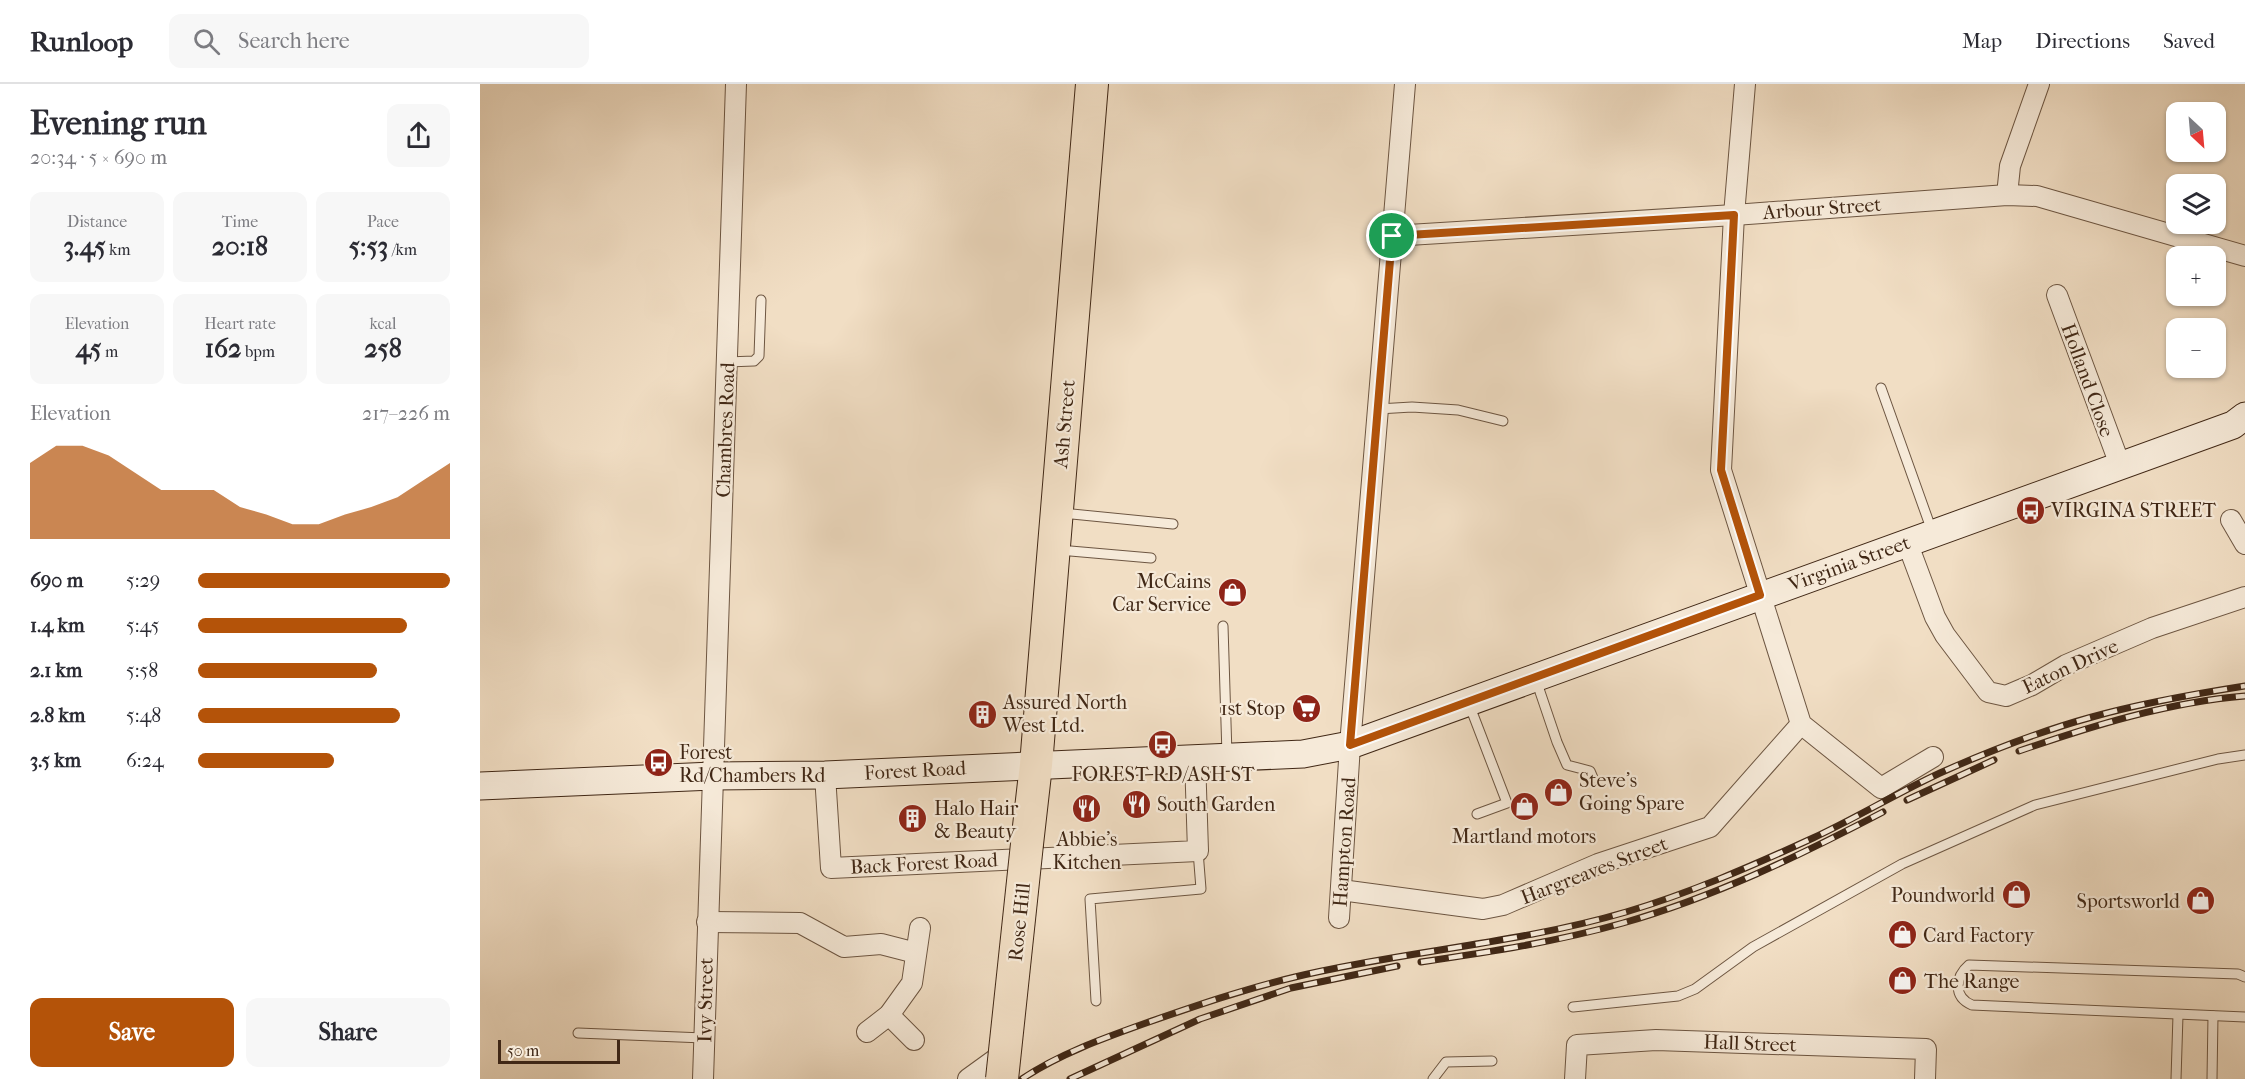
<!DOCTYPE html>
<html lang="en">
<head>
<meta charset="utf-8">
<style>
	:root { --surface:#fff; --page:#f7f7f7; --text:#2b2b33; --muted:#7c7c81; --line:#e1e1e2; --accent:#b45309 }
	body { margin:0; font-family:"IM FELL French Canon",serif; background:var(--page); color:var(--text); height:100vh; display:flex; flex-direction:column; font-size:22px; white-space:nowrap }
	* { box-sizing:border-box; margin:0 }
	p { font-size:20px; color:var(--muted) }
	.icon { flex:none; width:33px; height:33px; fill:none; stroke:currentColor; stroke-width:2; stroke-linecap:round; stroke-linejoin:round }
	.map { position:relative; flex:1; overflow:hidden }
	.side { display:flex; flex-direction:column; background:var(--surface); width:480px }
	.side>* { flex:none }
	.needle { width:39px; rotate:154deg }
	.buttons { position:absolute; left:1686px; top:18px; display:grid; gap:12px }
	.buttons a { display:grid; place-items:center; width:60px; height:60px; border-radius:12px; background:var(--surface); box-shadow:0 2px 4px #0004; font-size:30px }
	.scale { position:absolute; left:18px; bottom:15px; width:122px; box-sizing:border-box; padding-left:6px; border:3px solid #412816; border-top:0; font-size:16px; line-height:21px; white-space:nowrap; color:#412816; -webkit-text-stroke:4px #f6ead9; paint-order:stroke }
	.pin { position:absolute; display:grid; place-items:center; width:51px; height:51px; color:#fff; margin:-26px; border:3px solid #fff; border-radius:50%; box-shadow:0 2px 6px #0007 }
	.round { display:grid; place-items:center; flex:none; width:63px; height:63px; border-radius:12px; background:var(--page) }
	.summary { display:flex; align-items:center; justify-content:space-between; height:102px; padding:0 30px }
	h1 { font-size:33px; font-weight:700; line-height:45px }
	.metrics { display:grid; grid-template-columns:repeat(3,1fr); gap:9px; height:102px; padding:6px 30px }
	.metrics div { display:grid; align-content:center; border-radius:12px; background:var(--page); text-align:center }
	.metrics b { font-size:26px; font-weight:700 }
	.metrics small { font-size:16px; font-weight:400 }
	.metrics p { font-size:16px }
	.chart { height:168px; padding:12px 30px }
	.chart p { display:flex; justify-content:space-between }
	.chart svg { width:100%; height:108px; margin-top:6px; fill:var(--accent); opacity:.7 }
	.button { display:flex; gap:12px; margin-top:auto; padding:12px 30px }
	.button a { flex:1; height:69px; border-radius:12px; background:var(--accent); color:#fff; font-size:24px; font-weight:700; line-height:69px; text-align:center }
	.button a+a { background:var(--page); color:var(--text) }
	ul { padding:0 30px; list-style:none; font-size:20px }
	li { display:grid; grid-template-columns:96px 72px 1fr; align-items:center; height:45px }
	li i { height:15px; border-radius:8px; background:var(--accent) }
	header { display:flex; align-items:center; gap:36px; box-sizing:border-box; height:84px; padding:0 30px; background:var(--surface); border-bottom:2px solid var(--line) }
	header strong { font-size:28px }
	nav { display:flex; gap:33px; margin-inline-start:auto; font-size:21px }
	.search { width:420px; height:54px; background:var(--page); display:flex; align-items:center; gap:15px; box-sizing:border-box; padding:0 21px; border-radius:12px; color:var(--muted); font-size:22px }
	main { display:flex; flex:1; min-height:0 }
	.map>svg:first-child { display:block }
	.lines { fill:none; stroke-linecap:round; stroke-linejoin:round }
	.lane-casing { stroke:#6d5642; stroke-width:11 }
	.street-casing { stroke:#6d5642; stroke-width:22 }
	.secondary-casing { stroke:#412816; stroke-width:29 }
	.primary-casing { stroke:#412816; stroke-width:34 }
	.lane { stroke:#f6ead9; stroke-width:9 }
	.street { stroke:#f6ead9; stroke-width:20 }
	.secondary { stroke:#f6ead9; stroke-width:27 }
	.primary { stroke:#f1dec4; stroke-width:32 }
	.rail-casing { stroke:#412816; stroke-width:7 }
	.rail { stroke:#f6ead9; stroke-width:4.5; stroke-dasharray:14; stroke-linecap:butt }
	.primary-bridge-casing { stroke:#412816; stroke-width:34; stroke-linecap:butt }
	.primary-bridge { stroke:#f1dec4; stroke-width:32 }
	.route-casing { stroke:#fff; stroke-width:12 }
	.route { stroke:#b45309; stroke-width:8 }
	.labels { text-anchor:middle; stroke-width:4.5; stroke-linejoin:round; paint-order:stroke }
	.street-label { font-size:20px; fill:#412816; stroke:#f6ead9 }
	.poi-label { font-size:20px; fill:#412816; stroke:#f6ead9; text-anchor:start }
</style>
</head>
<body>
<header>
<strong>Runloop</strong>
<div class="search"><svg class="icon" aria-label="search" viewBox="0 0 24 24"><circle cx="10" cy="10" r="6"/><path d="M15 15l6 6"/></svg>Search here</div>
<nav><a>Map</a><a>Directions</a><a>Saved</a></nav>
</header>
<main>
<section class="side">
<div class="summary"><div><h1>Evening run</h1><p>20:34 · 5 × 690 m</p></div><a class="round"><svg class="icon" aria-label="share" viewBox="0 0 24 24"><path d="M12 15V3M7 8l5-5 5 5M5 13v7h14v-7"/></svg></a></div>
<div class="metrics">
<div><p>Distance</p><b>3.45<small> km</small></b></div>
<div><p>Time</p><b>20:18</b></div>
<div><p>Pace</p><b>5:53<small> /km</small></b></div>
</div>
<div class="metrics">
<div><p>Elevation</p><b>45<small> m</small></b></div>
<div><p>Heart rate</p><b>162<small> bpm</small></b></div>
<div><p>kcal</p><b>258</b></div>
</div>
<div class="chart"><p><span>Elevation</span>217–226 m</p>
<svg viewBox="0 0 160 44" preserveAspectRatio="none"><path d="M0 44V13L10 6L20 6L30 10L40 17L50 24L60 24L70 24L80 31L90 34L100 38L110 38L120 34L130 31L140 27L150 20L160 13V44z"/></svg>
</div>
<ul>
<li><b>690 m</b>5:29<i style="width:100%"></i></li>
<li><b>1.4 km</b>5:45<i style="width:83%"></i></li>
<li><b>2.1 km</b>5:58<i style="width:71%"></i></li>
<li><b>2.8 km</b>5:48<i style="width:80%"></i></li>
<li><b>3.5 km</b>6:24<i style="width:54%"></i></li>
</ul>
<div class="button"><a>Save</a><a>Share</a></div>
</section>
<div class="map">
<svg width="1765" height="995" viewBox="0 0 1765 995">
	<rect width="100%" height="100%" fill="#f1dec4"/>
	<filter id="stains"><feTurbulence type="fractalNoise" baseFrequency=".00333" numOctaves="4"/><feColorMatrix values="0 0 0 0 .2 0 0 0 0 .09 0 0 0 0 .02 0 0 0 .5 -.17"/></filter>
	<radialGradient id="worn" r=".72"><stop offset=".6" stop-color="#630" stop-opacity="0"/><stop offset="1" stop-color="#630" stop-opacity=".3"/></radialGradient>
	<g class="lines">
		<defs>
			<g id="lane">
				<path d="M247,278L274,277L279,272L281,216"/>
				<path d="M1401,304L1452,447"/>
				<path d="M898,325L932,323L978,326L1023,337"/>
				<path d="M582,429L693,440"/>
				<path d="M579,466L671,474"/>
				<path d="M743,542L747,671"/>
				<path d="M1056,596L1077,658L1087,681L1110,687L1113,694"/>
				<path d="M989,620L1027,719L997,730"/>
				<path d="M1765,893L1758,890L1489,881C1475,893 1473,913 1492,921L1765,933"/>
				<path d="M616,917L610,815L721,805L718,767"/>
				<path d="M1093,923L1198,912L1215,905L1273,863L1422,780L1555,721L1738,675L1765,671"/>
				<path d="M98,949L224,954"/>
				<path d="M953,995L966,978L1012,977"/>
				<path d="M1696,995L1698,931"/>
				<path d="M1732,995L1733,932"/>
			</g>
			<g id="street">
				<path d="M1265,0L1254,131L1241,386L1321,640L1401,704L1453,673"/>
				<path d="M1527,111L1530,82L1559,0"/>
				<path d="M912,152L1254,131L1527,111L1557,112L1765,172"/>
				<path d="M1577,211L1640,381"/>
				<path d="M1751,436L1765,460"/>
				<path d="M1427,458L1455,533L1465,551L1508,608L1526,612L1552,601L1586,581L1672,544L1765,513"/>
				<path d="M345,691L351,784L718,767L715,674"/>
				<path d="M861,806L1003,825L1023,821L1118,780L1230,743L1321,640"/>
				<path d="M859,834L870,661L925,0"/>
				<path d="M227,838L320,839L364,863L401,860L436,869"/>
				<path d="M409,931L434,956"/>
				<path d="M387,948L409,931L432,899L440,844"/>
				<path d="M223,995L256,0"/>
				<path d="M488,995L524,969"/>
				<path d="M1095,995L1097,961L1176,956L1446,965L1445,995"/>
			</g>
			<path id="secondary" d="M0,702L233,692L345,691L823,670L870,661L1753,341L1765,332"/>
			<path id="primary" d="M547,760L556,681L612,0"/>
		</defs>
		<use href="#lane" class="lane-casing"/>
		<use href="#street" class="street-casing"/>
		<use href="#secondary" class="secondary-casing"/>
		<use href="#primary" class="primary-casing"/>
		<use href="#lane" class="lane"/>
		<use href="#street" class="street"/>
		<use href="#secondary" class="secondary"/>
		<use href="#primary" class="primary"/>
		<defs>
			<g id="rail">
				<path d="M1539,667C1612,642 1688,618 1765,612"/>
				<path d="M1427,716L1514,676"/>
				<path d="M941,878C1009,868 1076,858 1143,839C1234,813 1319,772 1403,728"/>
				<path d="M542,995C579,970 624,954 666,939C715,922 764,905 815,893C924,867 1037,860 1146,828C1210,809 1272,782 1333,754C1376,734 1417,709 1460,689C1509,667 1561,647 1612,633C1662,619 1714,610 1765,602"/>
				<path d="M590,995L720,935L811,904L917,882"/>
			</g>
		</defs>
		<use href="#rail" class="rail-casing"/>
		<use href="#rail" class="rail"/>
		<defs>
			<path id="primary-bridge" d="M522,995L547,760"/>
		</defs>
		<use href="#primary-bridge" class="primary-bridge-casing"/>
		<use href="#primary-bridge" class="primary-bridge"/>
	</g>
	<g class="lines">
		<defs>
			<path id="route" d="M1254,131L1241,386L1280,511L870,661L912,152Z"/>
		</defs>
		<use href="#route" class="route-casing"/>
		<use href="#route" class="route"/>
	</g>
	<defs>
		<symbol id="bus-disc" viewBox="-11 -11 22 22"><circle r="9.5" fill="#8f2418" stroke="#f6ead9"/><path d="M-5-6H5V4H4V6H2V4H-2V6H-4V4H-5ZM-3.5-4V0h7V-4ZM-3.5 1.2v1.5H-2V1.2ZM2 1.2v1.5H3.5V1.2Z" fill="#fff"/></symbol>
		<symbol id="shop-disc" viewBox="-11 -11 22 22"><circle r="9.5" fill="#8f2418" stroke="#f6ead9"/><path d="M-5-2.5h2.3a2.7 3.5 0 0 1 5.4 0H5L5.5 6h-11ZM-1.5-2.5h3a1.5 2.3 0 0 0-3 0Z" fill="#fff"/></symbol>
		<symbol id="supermarket-disc" viewBox="-11 -11 22 22"><circle r="9.5" fill="#8f2418" stroke="#f6ead9"/><path d="M-6-5.5h2.5l.6 2H6L4.5 2H-2.5L-4.4-4H-6ZM-1.5 3.2a1.3 1.3 0 1 0 .1 0ZM3 3.2a1.3 1.3 0 1 0 .1 0Z" fill="#fff"/></symbol>
		<symbol id="building-disc" viewBox="-11 -11 22 22"><circle r="9.5" fill="#8f2418" stroke="#f6ead9"/><path d="M-4-6H4V6H1V3H-1V6H-4ZM-2.5-4.3h1.7v1.8h-1.7ZM.8-4.3h1.7v1.8H.8ZM-2.5-1h1.7V.8h-1.7ZM.8-1h1.7V.8H.8Z" fill="#fff"/></symbol>
		<symbol id="restaurant-disc" viewBox="-11 -11 22 22"><circle r="9.5" fill="#8f2418" stroke="#f6ead9"/><path d="M-5-6h1v4h1v-4h1v4h1v-4h1v5L-1.5 .5V6h-2V.5L-5-1ZM5-6V6H3V1.5H1.5Q1.5-4 5-6Z" fill="#fff"/></symbol>
	</defs>
	<g fill-rule="evenodd">
		<use href="#bus-disc" x="1534" y="410" width="33" height="33"/>
		<use href="#shop-disc" x="736" y="492" width="33" height="33"/>
		<use href="#supermarket-disc" x="810" y="608" width="33" height="33"/>
		<use href="#building-disc" x="486" y="614" width="33" height="33"/>
		<use href="#bus-disc" x="666" y="644" width="33" height="33"/>
		<use href="#bus-disc" x="162" y="662" width="33" height="33"/>
		<use href="#shop-disc" x="1062" y="692" width="33" height="33"/>
		<use href="#restaurant-disc" x="640" y="704" width="33" height="33"/>
		<use href="#shop-disc" x="1028" y="706" width="33" height="33"/>
		<use href="#restaurant-disc" x="590" y="708" width="33" height="33"/>
		<use href="#building-disc" x="416" y="718" width="33" height="33"/>
		<use href="#shop-disc" x="1520" y="794" width="33" height="33"/>
		<use href="#shop-disc" x="1704" y="800" width="33" height="33"/>
		<use href="#shop-disc" x="1406" y="834" width="33" height="33"/>
		<use href="#shop-disc" x="1406" y="880" width="33" height="33"/>
	</g>
	<g class="labels">
		<g class="street-label">
			<text transform="translate(1342 124) rotate(-4)" y="7">Arbour Street</text>
			<text transform="translate(1608 296) rotate(70)" y="7">Holland Close</text>
			<text transform="translate(584 340) rotate(-85)" y="7">Ash Street</text>
			<text transform="translate(245 346) rotate(-88)" y="7">Chambres Road</text>
			<text transform="translate(1369 479) rotate(-20)" y="7">Virginia Street</text>
			<text transform="translate(1590 582) rotate(-25)" y="7">Eaton Drive</text>
			<text transform="translate(435 686) rotate(-3)" y="7">Forest Road</text>
			<text transform="translate(864 758) rotate(-86)" y="7">Hampton Road</text>
			<text transform="translate(444 779) rotate(-3)" y="7">Back Forest Road</text>
			<text transform="translate(1114 786) rotate(-21)" y="7">Hargreaves Street</text>
			<text transform="translate(539 838) rotate(-84)" y="7">Rose Hill</text>
			<text transform="translate(225 916) rotate(-89)" y="7">Ivy Street</text>
			<text transform="translate(1270 959) rotate(2)" y="7">Hall Street</text>
		</g>
		<g class="poi-label">
			<text x="1571" y="433">VIRGINA STREET</text>
			<text x="731" y="504" text-anchor="end">McCains<tspan x="731" dy="23">Car Service</tspan></text>
			<text x="523" y="625">Assured North<tspan x="523" dy="23">West Ltd.</tspan></text>
			<text x="805" y="631" text-anchor="end">1st Stop</text>
			<text x="199" y="675">Forest<tspan x="199" dy="23">Rd/Chambers Rd</tspan></text>
			<text x="683" y="697" text-anchor="middle">FOREST RD/ASH ST</text>
			<text x="1099" y="703">Steve's<tspan x="1099" dy="23">Going Spare</tspan></text>
			<text x="677" y="727">South Garden</text>
			<text x="454" y="731">Halo Hair<tspan x="454" dy="23">&amp; Beauty</tspan></text>
			<text x="1044" y="759" text-anchor="middle">Martland motors</text>
			<text x="607" y="762" text-anchor="middle">Abbie's<tspan x="607" dy="23">Kitchen</tspan></text>
			<text x="1515" y="818" text-anchor="end">Poundworld</text>
			<text x="1700" y="824" text-anchor="end">Sportsworld</text>
			<text x="1443" y="858">Card Factory</text>
			<text x="1444" y="904">The Range</text>
		</g>
	</g>
	<rect width="100%" height="100%" filter="url(#stains)"/>
	<rect width="100%" height="100%" fill="url(#worn)"/>
</svg>
<div class="buttons">
<a><svg class="needle" viewBox="-14 -14 28 28"><path d="M0-13l5 13h-10z" fill="#e53935"/><path d="M0 13l5-13h-10z" fill="#7c7c81"/></svg></a>
<a><svg class="icon" aria-label="layers" viewBox="0 0 24 24"><path d="M12 4l9 5-9 5-9-5zM3 14l9 5 9-5"/></svg></a>
<a>+</a>
<a>−</a>
</div>
<div class="scale">50 m</div>
<div class="pin" style="left:912px;top:152px;background:#1e9e55"><svg class="icon" aria-label="arrive" viewBox="0 0 24 24"><path d="M6 21V4h12l-3 4 3 4H6"/></svg></div>
</div>
</main>
</body>
</html>
